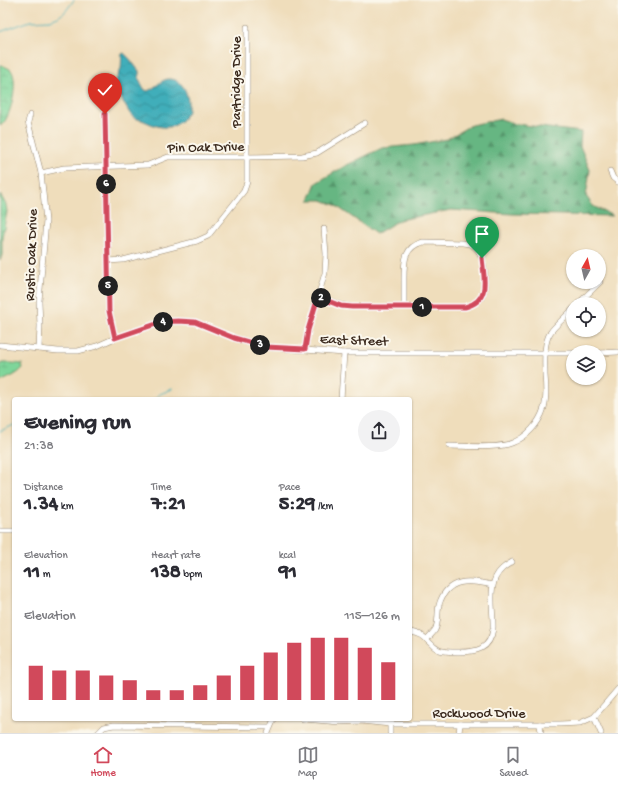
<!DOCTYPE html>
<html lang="en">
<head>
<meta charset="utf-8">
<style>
	:root { --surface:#fff; --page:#f2f2f3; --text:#2b2b33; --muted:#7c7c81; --line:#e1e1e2; --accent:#d1495b }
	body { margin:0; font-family:"Gochi Hand",sans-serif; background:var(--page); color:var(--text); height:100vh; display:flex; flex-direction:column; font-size:15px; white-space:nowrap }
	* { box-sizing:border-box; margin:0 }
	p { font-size:13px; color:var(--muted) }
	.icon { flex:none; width:22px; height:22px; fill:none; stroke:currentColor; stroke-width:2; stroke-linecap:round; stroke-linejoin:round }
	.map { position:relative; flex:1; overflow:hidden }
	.panel { position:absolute; left:12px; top:397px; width:400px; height:324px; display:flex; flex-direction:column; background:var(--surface); border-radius:4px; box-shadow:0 1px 3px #0004 }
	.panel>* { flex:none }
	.needle { width:26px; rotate:8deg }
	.fabs { position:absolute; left:566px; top:249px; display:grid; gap:8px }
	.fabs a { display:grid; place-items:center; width:40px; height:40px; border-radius:50%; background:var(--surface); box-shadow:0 1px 3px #0004; font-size:20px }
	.pin { position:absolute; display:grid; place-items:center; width:34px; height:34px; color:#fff; margin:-41px -17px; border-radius:50% 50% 50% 0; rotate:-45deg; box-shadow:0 0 4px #0007 }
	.pin .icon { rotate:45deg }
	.km { position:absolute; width:20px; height:20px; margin:-10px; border-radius:50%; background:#222; color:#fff; font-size:11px; line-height:20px; text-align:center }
	.round { display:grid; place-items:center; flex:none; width:42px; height:42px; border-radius:21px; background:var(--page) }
	.overview { display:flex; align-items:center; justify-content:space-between; height:68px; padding:0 12px }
	h1 { font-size:22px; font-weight:700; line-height:30px }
	.stats { display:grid; grid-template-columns:repeat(3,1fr); gap:6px; height:68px; padding:4px 12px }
	.stats div { display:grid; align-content:center }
	.stats b { font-size:20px; font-weight:700 }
	.stats small { font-size:11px; font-weight:400 }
	.stats p { font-size:11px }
	.chart { height:112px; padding:8px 12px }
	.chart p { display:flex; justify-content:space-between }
	.chart svg { width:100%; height:72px; margin-top:4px; stroke:var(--accent); stroke-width:6 }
	.tabs { display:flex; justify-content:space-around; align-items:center; height:56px; border-top:1px solid var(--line); background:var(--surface); font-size:11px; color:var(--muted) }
	.tabs a { display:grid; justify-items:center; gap:2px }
	.tabs .current { color:var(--accent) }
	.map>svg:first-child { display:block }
	.forest { fill:url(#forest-firs); stroke:#507050 }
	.wetland { fill:url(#wetland-marsh); stroke:#5c805c }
	.water { fill:url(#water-waves); stroke:#3d6c6c }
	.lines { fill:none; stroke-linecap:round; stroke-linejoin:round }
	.stream { stroke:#3faeba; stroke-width:1 }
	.minor-casing { stroke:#95846c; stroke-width:6 }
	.minor { stroke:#fff; stroke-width:5 }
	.route-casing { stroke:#fff; stroke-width:8 }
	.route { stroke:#d1495b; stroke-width:5 }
	.labels { text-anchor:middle; stroke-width:4; stroke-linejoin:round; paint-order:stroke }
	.street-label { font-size:14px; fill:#3b2a1e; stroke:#fbf7ec }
</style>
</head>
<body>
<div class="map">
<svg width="618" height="733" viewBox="0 0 618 733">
	<defs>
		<pattern id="forest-firs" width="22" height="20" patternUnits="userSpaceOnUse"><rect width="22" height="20" fill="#66b682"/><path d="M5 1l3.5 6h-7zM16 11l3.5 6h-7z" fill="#55946a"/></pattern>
		<pattern id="wetland-marsh" width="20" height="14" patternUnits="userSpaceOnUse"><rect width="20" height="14" fill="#7ed59a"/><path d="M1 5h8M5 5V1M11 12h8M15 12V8" fill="none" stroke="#6eb784"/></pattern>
		<pattern id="water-waves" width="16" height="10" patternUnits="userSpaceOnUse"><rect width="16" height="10" fill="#3faeba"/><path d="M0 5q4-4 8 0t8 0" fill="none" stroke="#368e97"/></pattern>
	</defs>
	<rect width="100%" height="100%" fill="#fbf7ec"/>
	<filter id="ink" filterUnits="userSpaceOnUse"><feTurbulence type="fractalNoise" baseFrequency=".025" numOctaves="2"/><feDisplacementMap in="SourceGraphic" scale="8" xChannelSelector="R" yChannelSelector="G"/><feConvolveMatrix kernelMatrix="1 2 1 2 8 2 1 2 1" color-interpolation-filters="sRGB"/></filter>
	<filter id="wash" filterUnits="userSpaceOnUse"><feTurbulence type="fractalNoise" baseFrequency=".012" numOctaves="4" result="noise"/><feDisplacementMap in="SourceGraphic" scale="16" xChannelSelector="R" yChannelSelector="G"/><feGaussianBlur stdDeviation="0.9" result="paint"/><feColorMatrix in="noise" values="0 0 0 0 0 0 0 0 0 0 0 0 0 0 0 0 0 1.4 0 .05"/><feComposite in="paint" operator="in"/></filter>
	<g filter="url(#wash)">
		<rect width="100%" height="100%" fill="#efddbb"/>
		<path class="forest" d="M501,119L516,124L581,132L580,146L590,170L586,196L593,206L613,216L512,214L451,210L399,220L376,234L335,205L322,200H309L316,183L345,166L382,148L414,145L447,139L471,125Z"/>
		<g class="wetland">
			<path d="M0,64C3,66 9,68 11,70C19,80 11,120 0,126Z"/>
			<path d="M0,194L6,205L7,212L2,237V255L0,261Z"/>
			<path d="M3,363H12L22,364L23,368C17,375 8,378 0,382V364Z"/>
		</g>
		<path class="water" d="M124,53L129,58L139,71V79L144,89L147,91C155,89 160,80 168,79C183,78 189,95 188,107C188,109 188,112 187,113C185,117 180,122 177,124C165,131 153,125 142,120C138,119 134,119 131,115C128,111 117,91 116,85C115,80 118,76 120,71C122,69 121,58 122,54Z"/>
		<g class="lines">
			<g class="stream">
				<path d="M0,32L30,21L50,20L58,17L65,12L74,0"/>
				<path d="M154,399L160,394L172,389"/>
				<path d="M0,431L14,425"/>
			</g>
		</g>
	</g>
	<g filter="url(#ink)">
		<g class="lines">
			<defs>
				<g id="minor">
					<path d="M105,114L109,311L115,338"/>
					<path d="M30,115L28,122L41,173L46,221L39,301L40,326L39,349"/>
					<path d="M610,171L613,178L618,182"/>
					<path d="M41,173L64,168L148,165L168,157H247L302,156L317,153L365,123"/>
					<path d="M108,261L123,260L197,241L208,236L244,191L247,182V27"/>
					<path d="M318,297L341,305L352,307H465C471,305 477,303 481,298C488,287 485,255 475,247C472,244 467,244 463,243L423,242C403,247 404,263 404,281C404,290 404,298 404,307"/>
					<path d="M578,304L600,282"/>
					<path d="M0,345L58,351H78L97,346L115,338L162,322L178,321L195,322L234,338L266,347L344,353H573"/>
					<path d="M305,349L308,330L325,273L326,254L324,229"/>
					<path d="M599,353L618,352"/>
					<path d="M341,399L344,353"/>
					<path d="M449,446C466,446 497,449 512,443C527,437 539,424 544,408C547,398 546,386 545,375C545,362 543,345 550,333C554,326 567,316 573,309"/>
					<path d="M0,531H14"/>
					<path d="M410,632C428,634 426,643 439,650C445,652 451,652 458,652C476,652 490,650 493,629C494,610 486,583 502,569C505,566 509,564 512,562"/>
					<path d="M427,639C430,636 433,633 435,630C439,623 437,613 439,605C447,577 470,580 492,585"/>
					<path d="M594,717L601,733"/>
					<path d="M303,719L340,722L361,721L390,724H560L580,723L594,717L618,689"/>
					<path d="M390,724V733"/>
					<path d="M540,724L541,733"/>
					<path d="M98,733L104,727L114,725L270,727"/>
					<path d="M268,733L274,719"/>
					<path d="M459,733L460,724"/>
				</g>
			</defs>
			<use href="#minor" class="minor-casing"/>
			<use href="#minor" class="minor"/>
		</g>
	</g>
	<g class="lines" filter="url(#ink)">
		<defs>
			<path id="route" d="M105,114L109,311L115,338L162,322L178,321L195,322L234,338L266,347L305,349L308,330L318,297L341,306L352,307H465C491,301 484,278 482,258"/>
		</defs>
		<use href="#route" class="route-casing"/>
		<use href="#route" class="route"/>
	</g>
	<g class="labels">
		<g class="street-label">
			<text transform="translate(235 82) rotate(-90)" y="5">Partridge Drive</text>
			<text transform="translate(206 146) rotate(-1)" y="5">Pin Oak Drive</text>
			<text transform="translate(30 255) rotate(-88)" y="5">Rustic Oak Drive</text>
			<text transform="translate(354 339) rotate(2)" y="5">East Street</text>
			<text x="479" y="717">Rockwood Drive</text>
		</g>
	</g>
</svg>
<div class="fabs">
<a><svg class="needle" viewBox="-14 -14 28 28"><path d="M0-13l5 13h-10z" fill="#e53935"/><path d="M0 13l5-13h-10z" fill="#7c7c81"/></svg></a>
<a><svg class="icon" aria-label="locate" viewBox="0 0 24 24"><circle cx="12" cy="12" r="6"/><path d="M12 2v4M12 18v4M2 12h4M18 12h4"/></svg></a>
<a><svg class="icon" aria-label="layers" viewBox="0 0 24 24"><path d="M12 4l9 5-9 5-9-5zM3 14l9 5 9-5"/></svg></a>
</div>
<div class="pin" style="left:482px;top:258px;background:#1e9e55"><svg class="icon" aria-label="arrive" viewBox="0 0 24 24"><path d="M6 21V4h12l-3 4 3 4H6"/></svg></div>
<div class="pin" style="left:105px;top:114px;background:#d93025"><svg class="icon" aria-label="check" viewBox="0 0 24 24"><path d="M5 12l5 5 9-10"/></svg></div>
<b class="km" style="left:422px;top:307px">1</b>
<b class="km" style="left:321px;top:298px">2</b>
<b class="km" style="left:260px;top:345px">3</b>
<b class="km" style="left:163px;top:322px">4</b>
<b class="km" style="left:108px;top:286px">5</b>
<b class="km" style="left:106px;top:184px">6</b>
<section class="panel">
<div class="overview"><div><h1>Evening run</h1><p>21:38</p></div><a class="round"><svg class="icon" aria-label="share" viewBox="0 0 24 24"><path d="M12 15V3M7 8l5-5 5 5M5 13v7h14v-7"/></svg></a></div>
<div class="stats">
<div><p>Distance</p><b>1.34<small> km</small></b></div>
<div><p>Time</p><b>7:21</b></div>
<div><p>Pace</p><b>5:29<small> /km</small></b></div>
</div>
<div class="stats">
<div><p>Elevation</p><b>11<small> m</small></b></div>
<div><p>Heart rate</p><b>138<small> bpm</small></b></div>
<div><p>kcal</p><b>91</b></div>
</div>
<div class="chart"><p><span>Elevation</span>115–126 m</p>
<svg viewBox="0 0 160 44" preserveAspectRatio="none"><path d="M5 44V23M15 44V26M25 44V26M35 44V29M45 44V32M55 44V38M65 44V38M75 44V35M85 44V29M95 44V23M105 44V15M115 44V9M125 44V6M135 44V6M145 44V12M155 44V21"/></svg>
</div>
</section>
</div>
<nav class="tabs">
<a class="current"><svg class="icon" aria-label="home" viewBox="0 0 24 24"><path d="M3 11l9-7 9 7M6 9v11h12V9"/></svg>Home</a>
<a><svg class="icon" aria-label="map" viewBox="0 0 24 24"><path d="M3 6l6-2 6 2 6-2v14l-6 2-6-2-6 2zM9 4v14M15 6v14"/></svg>Map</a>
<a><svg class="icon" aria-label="saved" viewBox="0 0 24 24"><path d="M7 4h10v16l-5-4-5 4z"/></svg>Saved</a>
</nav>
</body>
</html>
